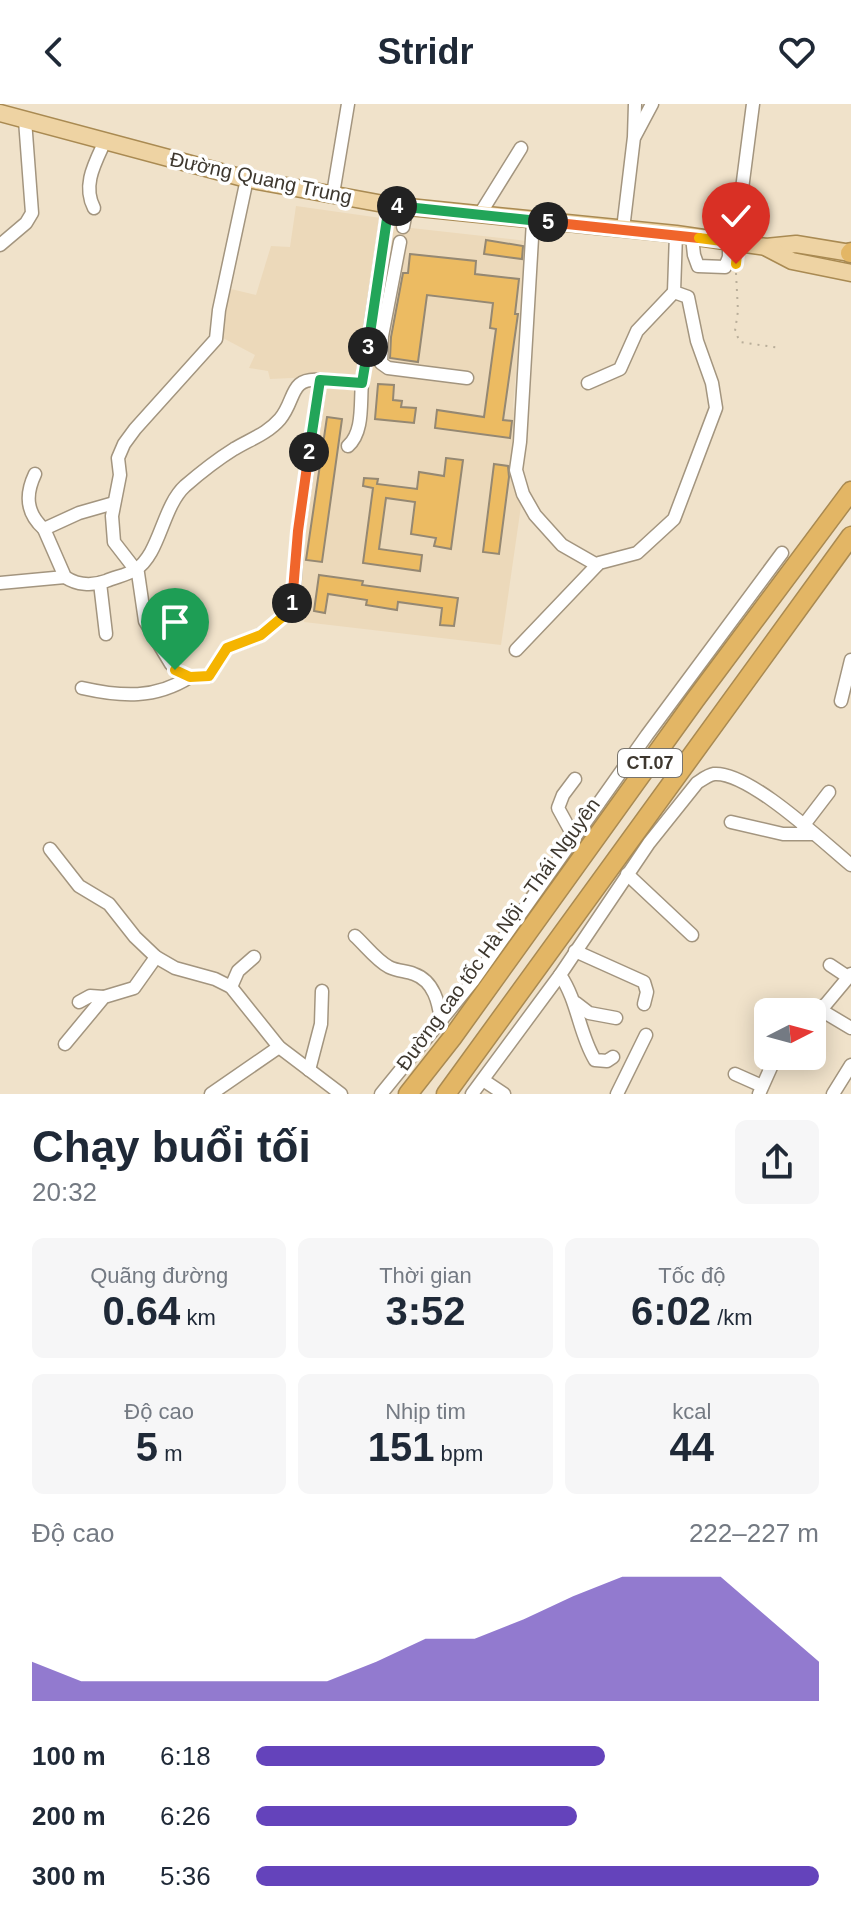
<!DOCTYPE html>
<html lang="vi">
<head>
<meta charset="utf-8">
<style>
	:root { --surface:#fff; --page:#f6f6f7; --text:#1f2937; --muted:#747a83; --accent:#6443bb }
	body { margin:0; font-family:Helvetica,sans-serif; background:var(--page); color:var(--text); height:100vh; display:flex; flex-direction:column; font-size:30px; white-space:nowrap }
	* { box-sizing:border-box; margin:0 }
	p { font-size:26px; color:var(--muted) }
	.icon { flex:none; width:44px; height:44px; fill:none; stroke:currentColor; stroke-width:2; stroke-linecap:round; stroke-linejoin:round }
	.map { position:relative; height:990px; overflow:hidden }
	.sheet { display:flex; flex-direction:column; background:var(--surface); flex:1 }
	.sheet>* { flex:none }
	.needle { width:52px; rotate:84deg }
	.controls { position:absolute; left:754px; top:894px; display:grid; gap:16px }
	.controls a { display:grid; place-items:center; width:72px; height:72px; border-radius:12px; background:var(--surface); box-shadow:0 4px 20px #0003; font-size:40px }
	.pin { position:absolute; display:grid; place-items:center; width:68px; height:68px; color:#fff; margin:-82px -34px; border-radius:50% 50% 50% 0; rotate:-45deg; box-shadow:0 0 8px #0007 }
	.pin .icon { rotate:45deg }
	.km { position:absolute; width:40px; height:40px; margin:-20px; border-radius:50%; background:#222; color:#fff; font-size:22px; line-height:40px; text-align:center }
	.round { display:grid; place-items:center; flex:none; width:84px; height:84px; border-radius:12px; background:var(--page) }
	.summary { display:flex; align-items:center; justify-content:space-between; height:136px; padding:0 32px }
	h1 { font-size:44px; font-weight:600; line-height:60px }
	.stats { display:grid; grid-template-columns:repeat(3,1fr); gap:12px; height:136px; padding:8px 32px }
	.stats div { display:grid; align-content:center; border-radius:12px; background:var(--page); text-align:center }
	.stats b { font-size:40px; font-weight:600 }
	.stats small { font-size:22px; font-weight:400 }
	.stats p { font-size:22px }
	.chart { height:224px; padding:16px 32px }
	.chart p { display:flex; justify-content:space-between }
	.chart svg { width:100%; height:144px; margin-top:8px; fill:var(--accent); opacity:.7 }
	ul { padding:0 32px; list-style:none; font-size:26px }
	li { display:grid; grid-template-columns:128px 96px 1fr; align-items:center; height:60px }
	li i { height:20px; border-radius:10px; background:var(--accent) }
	header { display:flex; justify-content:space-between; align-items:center; height:104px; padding:0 32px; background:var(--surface); font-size:36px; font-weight:600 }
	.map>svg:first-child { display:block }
	.built { fill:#ecd9ba }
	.building { fill:#ecbb62; stroke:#958872; stroke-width:2 }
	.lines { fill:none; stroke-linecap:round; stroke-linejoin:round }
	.minor-casing { stroke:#a3957f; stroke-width:15 }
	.major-casing { stroke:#a98a52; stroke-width:19 }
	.highway-casing { stroke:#a98a52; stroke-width:21 }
	.path { stroke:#b9ae9a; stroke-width:2; stroke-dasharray:2 6; stroke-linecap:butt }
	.minor { stroke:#fff; stroke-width:12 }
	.major { stroke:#eed3a3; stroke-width:16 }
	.highway { stroke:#e3b665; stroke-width:18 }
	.split-1-casing { stroke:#fff; stroke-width:16 }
	.split-2-casing { stroke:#fff; stroke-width:16 }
	.split-3-casing { stroke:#fff; stroke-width:16 }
	.split-4-casing { stroke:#fff; stroke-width:16 }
	.split-5-casing { stroke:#fff; stroke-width:16 }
	.split-6-casing { stroke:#fff; stroke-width:16 }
	.split-7-casing { stroke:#fff; stroke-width:16 }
	.split-1 { stroke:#f5b400; stroke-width:10 }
	.split-2 { stroke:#f0652b; stroke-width:10 }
	.split-3 { stroke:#22a559; stroke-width:10 }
	.split-4 { stroke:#22a559; stroke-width:10 }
	.split-5 { stroke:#22a559; stroke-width:10 }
	.split-6 { stroke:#f0652b; stroke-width:10 }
	.split-7 { stroke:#f5b400; stroke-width:10 }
	.labels { text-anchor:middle; stroke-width:7; stroke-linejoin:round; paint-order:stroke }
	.shield { fill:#fff; stroke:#78746d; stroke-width:2 }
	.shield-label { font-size:18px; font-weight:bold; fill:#3e382f }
	.street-label { font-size:20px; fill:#3e382f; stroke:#fff }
</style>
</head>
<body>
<header><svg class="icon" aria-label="back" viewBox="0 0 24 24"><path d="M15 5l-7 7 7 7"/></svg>Stridr<svg class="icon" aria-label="heart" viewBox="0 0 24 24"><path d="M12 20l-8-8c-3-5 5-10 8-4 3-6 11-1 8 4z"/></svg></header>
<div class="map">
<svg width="851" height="990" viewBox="0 0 851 990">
	<rect width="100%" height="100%" fill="#f0e2ca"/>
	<g class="built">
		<path d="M296,102L381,114L361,267L357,271L270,275L268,267L249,264L255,251L223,234V215L231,185L256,191L271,142L290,143Z"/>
		<path d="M393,122L527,137L513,303L517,318L522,395L501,541L304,518L308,493L297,491L319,302L326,281L367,285Z"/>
	</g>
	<g class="building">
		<path d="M486,136L523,142L522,155L484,150Z"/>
		<path d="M410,150L476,157L475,170L519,175L515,210H518L503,316L512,317L510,334L435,324L437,306L484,313L496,225L490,224L493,199L427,191L418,258L390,254L391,233L403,169H408Z"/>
		<path d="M378,280L394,281L393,296L402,297L401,303L416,304L414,319L375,315Z"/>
		<path d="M327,313L342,315L322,458L306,456Z"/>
		<path d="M446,354L463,356L451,445L434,442L436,434L411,430L415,398L386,394L379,445L422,451L420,467L363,459L373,384L363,382L364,374L378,375L377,380L417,385L419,368L444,372Z"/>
		<path d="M494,360L508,362L509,373L499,450L483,448Z"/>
		<path d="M319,471L363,477L362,481L458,494L454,522L440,521L442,504L398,498L397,506L366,501L367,496L328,490L325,509L314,507Z"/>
	</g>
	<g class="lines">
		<defs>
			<g id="minor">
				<path d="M635,32L652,0"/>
				<path d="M247,75L219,206L216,235L135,325L124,340L118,354L120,371L112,412L114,438L138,469L145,517L171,560L180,569L190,573L209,572L227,544L261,531L286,510L293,498L298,427L320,276L362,279L389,101"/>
				<path d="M333,90L348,0"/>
				<path d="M94,104C82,81 95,59 105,37"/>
				<path d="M480,110L521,44"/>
				<path d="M533,117L520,338L516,366L523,390L535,411L562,441L597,461"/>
				<path d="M403,123L407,103"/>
				<path d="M623,125L634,33L635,0"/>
				<path d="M692,133L694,151L698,162L725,163L729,153V138"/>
				<path d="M400,138L382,232L381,259L388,264L467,274"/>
				<path d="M735,139L753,0"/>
				<path d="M0,141L26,119L32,109L25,16"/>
				<path d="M588,279L620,265L637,227L674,188"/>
				<path d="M348,342C364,328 360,299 362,279"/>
				<path d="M35,370C25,391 26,409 44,425"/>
				<path d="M114,399L79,409L44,425L65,473C77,481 92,482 106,477C115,473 127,471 135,466C160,451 162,403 185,382C200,369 218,355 234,345C251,335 268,329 280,315C296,296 289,273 320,276"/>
				<path d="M0,479L65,473"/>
				<path d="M100,479L106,530"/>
				<path d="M516,546L599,459L637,449L674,415L716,304L712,279L697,237L688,193L674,188L676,130"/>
				<path d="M82,584C122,593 155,595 190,573"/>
				<path d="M841,597L851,556"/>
				<path d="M575,675L563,691L558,704L575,735"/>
				<path d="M731,718L783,730H813"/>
				<path d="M803,722L829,688"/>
				<path d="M50,745L79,782L109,800L135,833L156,853L175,864L215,875L231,883L279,943L341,990"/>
				<path d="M627,770L692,831"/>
				<path d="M355,832C366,842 376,856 389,863C397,867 406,867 414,870C434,877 439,899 441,918"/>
				<path d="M575,847L644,878L647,888L644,900"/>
				<path d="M830,861L848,873"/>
				<path d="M560,871C578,897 579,930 595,956L607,957L613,953"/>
				<path d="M231,883L238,867L254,853"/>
				<path d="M79,898L90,892L104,893"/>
				<path d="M576,899L589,909L616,914"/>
				<path d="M819,905L851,924"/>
				<path d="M812,909L826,900L851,870"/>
				<path d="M65,940L104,893L134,884L156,853"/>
				<path d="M309,966L321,920L322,887"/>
				<path d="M735,970L762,982"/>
				<path d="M483,976L504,990"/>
				<path d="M211,990L279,943"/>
				<path d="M381,990L473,877L647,631L782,449"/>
				<path d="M472,990L560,871L649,739L697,679C703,675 708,671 714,670C749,667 824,739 851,761"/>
				<path d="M617,990L646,931"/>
				<path d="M759,990L776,952"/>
				<path d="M833,990L851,961"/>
			</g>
			<g id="major">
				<path d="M0,9L247,75L389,101L676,130L766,143L796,140L851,149"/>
				<path d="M767,144L792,157L851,169"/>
			</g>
			<g id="highway">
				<path d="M850,149L851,148"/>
				<path d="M408,990L452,934L695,596L851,387"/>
				<path d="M446,990L851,432"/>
			</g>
		</defs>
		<use href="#minor" class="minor-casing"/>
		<use href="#major" class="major-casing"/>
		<use href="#highway" class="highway-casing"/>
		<path class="path" d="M736,169L738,207L735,227L740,238L780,244"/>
		<use href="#minor" class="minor"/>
		<use href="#major" class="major"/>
		<use href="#highway" class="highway"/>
	</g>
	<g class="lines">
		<defs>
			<path id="split-1" d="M175,566L190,573L209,572L227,544L261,531L286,510L292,499"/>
			<path id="split-2" d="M292,499L298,427L309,348"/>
			<path id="split-3" d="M309,348L320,276L362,279L368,243"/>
			<path id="split-4" d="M368,243L389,101L397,102"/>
			<path id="split-5" d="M397,102L548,118"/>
			<path id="split-6" d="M548,118L699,134"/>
			<path id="split-7" d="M699,134L738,139L736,160"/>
		</defs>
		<use href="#split-1" class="split-1-casing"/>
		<use href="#split-2" class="split-2-casing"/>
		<use href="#split-3" class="split-3-casing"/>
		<use href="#split-4" class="split-4-casing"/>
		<use href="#split-5" class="split-5-casing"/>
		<use href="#split-6" class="split-6-casing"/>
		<use href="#split-7" class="split-7-casing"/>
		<use href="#split-1" class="split-1"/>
		<use href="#split-2" class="split-2"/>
		<use href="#split-3" class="split-3"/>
		<use href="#split-4" class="split-4"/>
		<use href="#split-5" class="split-5"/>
		<use href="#split-6" class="split-6"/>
		<use href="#split-7" class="split-7"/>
	</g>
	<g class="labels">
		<rect class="shield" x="618" y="645" width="64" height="28" rx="6"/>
		<g class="shield-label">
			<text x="650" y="665">CT.07</text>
		</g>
		<g class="street-label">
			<text transform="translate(261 74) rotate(12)" y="7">Đường Quang Trung</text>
			<text transform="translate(498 830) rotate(-54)" y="7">Đường cao tốc Hà Nội - Thái Nguyên</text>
		</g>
	</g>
</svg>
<div class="controls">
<a><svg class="needle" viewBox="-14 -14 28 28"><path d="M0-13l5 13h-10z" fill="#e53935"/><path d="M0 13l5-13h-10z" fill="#747a83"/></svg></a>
</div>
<div class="pin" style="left:175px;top:566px;background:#1e9e55"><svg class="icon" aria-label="arrive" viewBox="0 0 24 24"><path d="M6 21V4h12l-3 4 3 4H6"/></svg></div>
<div class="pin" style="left:736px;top:160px;background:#d93025"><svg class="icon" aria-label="check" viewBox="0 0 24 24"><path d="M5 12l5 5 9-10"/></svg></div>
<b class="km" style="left:292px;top:499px">1</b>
<b class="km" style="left:309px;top:348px">2</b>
<b class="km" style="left:368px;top:243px">3</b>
<b class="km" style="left:397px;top:102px">4</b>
<b class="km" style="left:548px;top:118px">5</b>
</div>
<section class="sheet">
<div class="summary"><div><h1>Chạy buổi tối</h1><p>20:32</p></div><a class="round"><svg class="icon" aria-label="share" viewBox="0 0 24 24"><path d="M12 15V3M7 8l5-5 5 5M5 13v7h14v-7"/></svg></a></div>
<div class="stats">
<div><p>Quãng đường</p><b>0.64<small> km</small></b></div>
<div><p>Thời gian</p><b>3:52</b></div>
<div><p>Tốc độ</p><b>6:02<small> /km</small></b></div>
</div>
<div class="stats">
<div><p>Độ cao</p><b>5<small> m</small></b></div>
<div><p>Nhịp tim</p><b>151<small> bpm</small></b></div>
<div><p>kcal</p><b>44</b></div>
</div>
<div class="chart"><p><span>Độ cao</span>222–227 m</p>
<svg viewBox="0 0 160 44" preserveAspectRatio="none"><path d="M0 44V32L10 38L20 38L30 38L40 38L50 38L60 38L70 32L80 25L90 25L100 19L110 12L120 6L130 6L140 6L150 19L160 32V44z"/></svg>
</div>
<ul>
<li><b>100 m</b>6:18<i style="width:62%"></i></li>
<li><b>200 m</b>6:26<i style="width:57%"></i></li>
<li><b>300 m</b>5:36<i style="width:100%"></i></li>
</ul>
</section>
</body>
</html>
